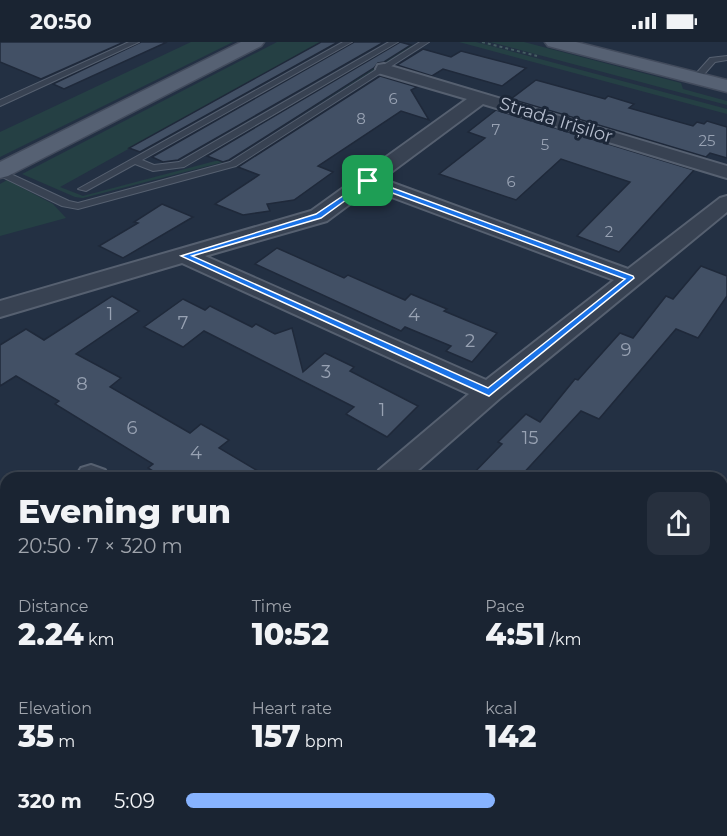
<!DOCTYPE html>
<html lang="en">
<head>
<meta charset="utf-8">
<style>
	:root { --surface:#1a2432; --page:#27303e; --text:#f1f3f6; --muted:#9fa4ac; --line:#38414d; --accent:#87b3ff }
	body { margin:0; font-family:Montserrat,sans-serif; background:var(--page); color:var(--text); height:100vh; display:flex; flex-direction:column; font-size:22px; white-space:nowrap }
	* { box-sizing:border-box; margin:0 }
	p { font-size:20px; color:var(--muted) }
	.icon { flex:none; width:33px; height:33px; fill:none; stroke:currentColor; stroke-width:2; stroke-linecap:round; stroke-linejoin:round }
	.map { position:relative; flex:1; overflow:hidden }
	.drawer { position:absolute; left:0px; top:430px; width:728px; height:364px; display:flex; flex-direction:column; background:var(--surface); border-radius:18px 18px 0 0; box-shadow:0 2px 4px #0004,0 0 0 2px var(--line) }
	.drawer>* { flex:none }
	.pin { position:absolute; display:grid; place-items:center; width:51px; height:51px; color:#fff; margin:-26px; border-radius:12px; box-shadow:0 3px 9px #0006 }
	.round { display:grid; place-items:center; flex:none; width:63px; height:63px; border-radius:12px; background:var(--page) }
	.headline { display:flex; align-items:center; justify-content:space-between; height:102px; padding:0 18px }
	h1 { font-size:33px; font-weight:800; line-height:45px }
	.stats { display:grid; grid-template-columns:repeat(3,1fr); gap:9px; height:102px; padding:6px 18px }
	.stats div { display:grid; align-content:center }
	.stats b { font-size:30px; font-weight:800 }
	.stats small { font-size:16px; font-weight:400 }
	.stats p { font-size:16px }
	ul { padding:0 18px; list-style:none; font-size:20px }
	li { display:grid; grid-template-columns:96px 72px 1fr; align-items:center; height:45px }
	li i { height:15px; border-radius:8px; background:var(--accent) }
	.status { display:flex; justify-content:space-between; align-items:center; height:42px; padding:0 30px; background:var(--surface); direction:ltr }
	.status svg { height:16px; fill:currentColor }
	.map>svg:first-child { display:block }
	.green { fill:#254044 }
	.building { fill:#425065; stroke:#1f293a; stroke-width:1.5 }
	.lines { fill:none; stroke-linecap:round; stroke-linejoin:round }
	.service-casing { stroke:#566070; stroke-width:2 }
	.minor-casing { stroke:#566070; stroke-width:4 }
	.primary-casing { stroke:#424b5c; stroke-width:3 }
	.path { stroke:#445d61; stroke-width:2; stroke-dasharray:3 3; stroke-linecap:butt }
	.service { fill:#384252; fill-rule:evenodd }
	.minor { fill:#384252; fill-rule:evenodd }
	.primary { fill:#566173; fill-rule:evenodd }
	.route { fill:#1a73e8; stroke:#fff; stroke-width:1.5; fill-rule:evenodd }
	.labels { text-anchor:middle; stroke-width:6; stroke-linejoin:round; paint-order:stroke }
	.far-number-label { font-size:15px; fill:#98a2b3 }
	.far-street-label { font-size:18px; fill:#b5bdcd; stroke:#1c2738 }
	.number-label { font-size:18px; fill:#98a2b3 }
</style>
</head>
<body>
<div class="status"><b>20:50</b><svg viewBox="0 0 49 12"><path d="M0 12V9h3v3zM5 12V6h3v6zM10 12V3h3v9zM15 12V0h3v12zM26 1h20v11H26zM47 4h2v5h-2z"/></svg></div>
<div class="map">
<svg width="727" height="794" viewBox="0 0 727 794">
	<rect width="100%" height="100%" fill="#233043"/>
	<g class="green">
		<path d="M191,0H233L0,115V90Z"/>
		<path d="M277,0H321L60,145L83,154L219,118L410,3L412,4L228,118L220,121L83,156L75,155L22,132Z"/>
		<path d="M459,0H476L727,67V72Z"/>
		<path d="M490,0H524L681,41L683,47L727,59V63Z"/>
		<path d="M7,138L53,162L66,176L0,194V142Z"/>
	</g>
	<g class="building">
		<path d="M0,0H124L41,37L0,20Z"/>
		<path d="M141,0H167L64,47L53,42Z"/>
		<path d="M321,0H338L140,110L129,106Z"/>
		<path d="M354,0H384L178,118L163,120L152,115Z"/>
		<path d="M400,0L411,3L384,20L378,21L374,26L229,118L223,120L207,114Z"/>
		<path d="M423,7L451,15L461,9L526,26L502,44L443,27L432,34L397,23Z"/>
		<path d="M380,34L417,45L411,48L429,78L401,69L318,124L333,130L294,158L267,162L270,169L243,173L215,162L259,133L238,125Z"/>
		<path d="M536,38L605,57L608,54L634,62L629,66L693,84L697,80L704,82L707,79L727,85V116L710,111L706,115L511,57Z"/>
		<path d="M496,68L694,128L619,210L577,194L630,140L561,117L516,158L439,132L485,96L468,90Z"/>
		<path d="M162,162L193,175L123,216L99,204L138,181L134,180Z"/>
		<path d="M277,206L344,236L348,233L405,258L411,252L447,267L444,269L497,291L472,320L446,309L451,304L405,285L401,289L255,222Z"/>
		<path d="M701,224L727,234V254L698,296L676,287L599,377L581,369L519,436H469L502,402L498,400L526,372L540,380L575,337L578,338L620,291L633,296L666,254L673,257Z"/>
		<path d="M112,254L139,269L76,312L121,336L110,345L190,391L201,382L229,398L219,406L270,436H164L148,426L153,422L55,362L59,359L16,334L0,344V303L26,287L44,298Z"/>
		<path d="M183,257L205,268L210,264L252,285L256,282L275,292L292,286L303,330L325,311L354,325L350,329L418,364L387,395L346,372L354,365L204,289L183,305L144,285Z"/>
	</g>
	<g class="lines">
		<defs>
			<g id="service">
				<path d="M129,0H139L0,64V58Z"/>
				<path d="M343,0H352L142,118L154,123L179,120L389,0H398L184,125L153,129L135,122L86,149L78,147Z"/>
				<path d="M420,0H429L236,124L78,167L62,164L0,134V127L69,159L78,161L230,120Z"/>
				<path d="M727,14V18L715,20L699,38L692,36L710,16Z"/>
			</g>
			<g id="minor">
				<path d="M384,22L727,124V136L483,62L382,137L628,227L720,156L727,154V170L499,357L409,436H375L379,428L469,352L182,221L0,275V259L311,169L467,57L378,31L376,27L378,23ZM370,147L614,238L486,338L205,214L327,179Z"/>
				<path d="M91,423L105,428L109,436H78L76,434L81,426Z"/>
				<path d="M0,642L6,645V683L0,680Z"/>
			</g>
			<g id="primary">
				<path d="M241,0H264L261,4L8,134L0,136V120Z"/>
				<path d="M545,0H576L727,38V50L548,4Z"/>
			</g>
		</defs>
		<use href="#service" class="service-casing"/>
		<use href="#minor" class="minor-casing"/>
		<use href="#primary" class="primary-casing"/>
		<path class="path" d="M482,0L537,14"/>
		<use href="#service" class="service"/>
		<use href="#minor" class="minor"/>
		<use href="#primary" class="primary"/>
	</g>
	<path class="route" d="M368,137L633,234L634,236L489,354L181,214L316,172ZM368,142L625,237L488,346L192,214L321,176Z"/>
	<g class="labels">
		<g class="far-number-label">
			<text x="393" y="62">6</text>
			<text x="361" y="82">8</text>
			<text x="496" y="93">7</text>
			<text x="707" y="104">25</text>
			<text x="545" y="108">5</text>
			<text x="511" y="145">6</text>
			<text x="609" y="195">2</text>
		</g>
		<g class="far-street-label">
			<text transform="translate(556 78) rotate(17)" y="6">Strada Irișilor</text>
		</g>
		<g class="number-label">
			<text x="110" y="278">1</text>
			<text x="414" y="279">4</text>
			<text x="183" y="287">7</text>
			<text x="470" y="305">2</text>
			<text x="626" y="314">9</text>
			<text x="326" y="336">3</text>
			<text x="82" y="348">8</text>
			<text x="382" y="374">1</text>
			<text x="132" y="392">6</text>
			<text x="530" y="402">15</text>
			<text x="196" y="417">4</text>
		</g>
	</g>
</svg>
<div class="pin" style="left:368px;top:139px;background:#1e9e55"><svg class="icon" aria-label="arrive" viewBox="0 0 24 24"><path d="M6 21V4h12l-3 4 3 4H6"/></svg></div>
<section class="drawer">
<div class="headline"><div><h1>Evening run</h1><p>20:50 · 7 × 320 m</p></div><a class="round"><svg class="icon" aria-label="share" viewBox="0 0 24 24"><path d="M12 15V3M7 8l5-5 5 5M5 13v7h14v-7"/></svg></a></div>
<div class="stats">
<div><p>Distance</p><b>2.24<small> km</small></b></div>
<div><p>Time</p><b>10:52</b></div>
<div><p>Pace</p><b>4:51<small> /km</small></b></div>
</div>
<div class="stats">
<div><p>Elevation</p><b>35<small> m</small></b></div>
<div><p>Heart rate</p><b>157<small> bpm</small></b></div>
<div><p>kcal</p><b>142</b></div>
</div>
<ul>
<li><b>320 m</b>5:09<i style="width:59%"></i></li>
</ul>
</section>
</div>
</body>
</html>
